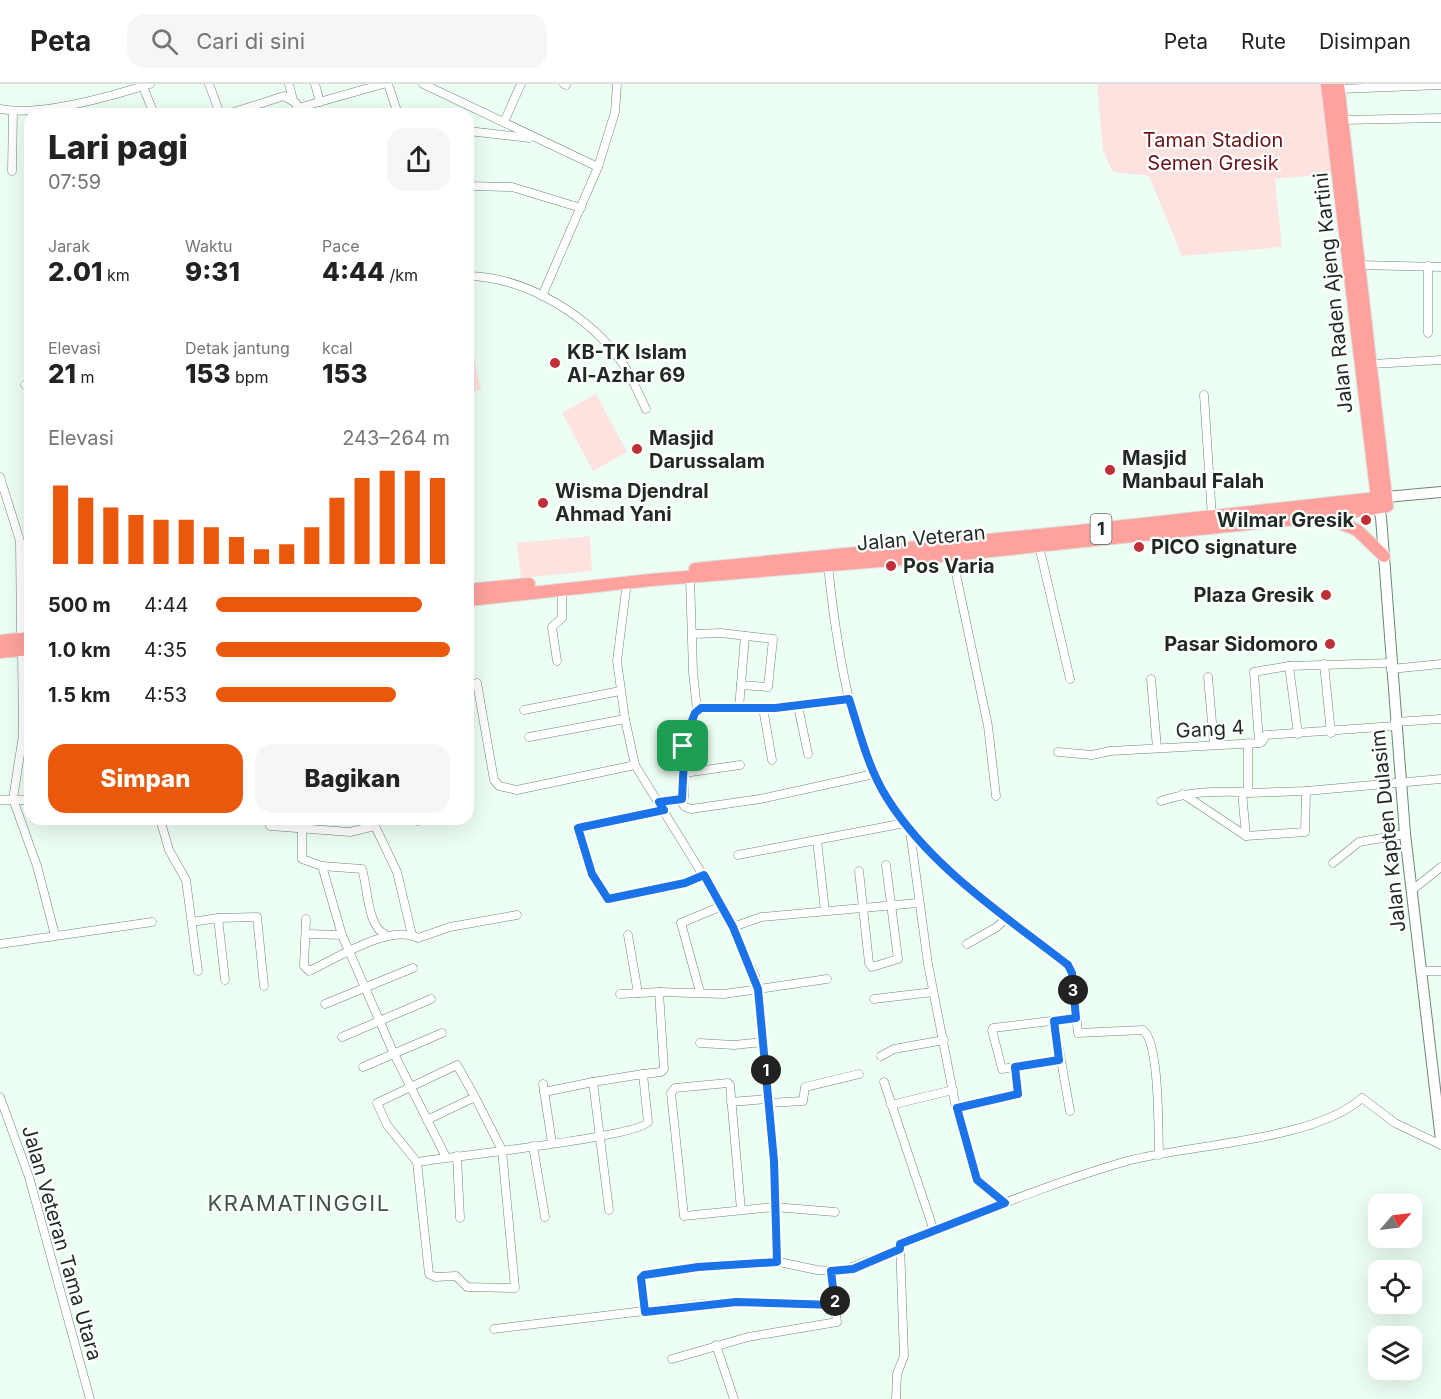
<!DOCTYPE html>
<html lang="id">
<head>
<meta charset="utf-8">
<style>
	:root { --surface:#fff; --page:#f6f6f6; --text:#222; --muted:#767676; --line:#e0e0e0; --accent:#ea580c }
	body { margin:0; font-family:Inter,sans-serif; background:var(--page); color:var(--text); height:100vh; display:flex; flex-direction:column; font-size:22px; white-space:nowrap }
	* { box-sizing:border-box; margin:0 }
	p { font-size:20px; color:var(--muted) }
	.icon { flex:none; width:33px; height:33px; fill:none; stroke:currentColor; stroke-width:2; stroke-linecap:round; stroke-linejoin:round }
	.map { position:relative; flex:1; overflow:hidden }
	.side { position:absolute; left:24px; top:24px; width:450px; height:717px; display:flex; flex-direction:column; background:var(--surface); border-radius:18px; box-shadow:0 6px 24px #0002 }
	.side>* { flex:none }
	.needle { width:39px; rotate:62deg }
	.fabs { position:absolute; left:1368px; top:1110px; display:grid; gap:12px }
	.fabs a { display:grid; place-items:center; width:54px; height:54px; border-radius:12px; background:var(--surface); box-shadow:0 6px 24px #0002; font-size:30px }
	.pin { position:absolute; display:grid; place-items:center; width:51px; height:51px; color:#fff; margin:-26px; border-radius:12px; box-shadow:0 3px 9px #0006 }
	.km { position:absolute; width:30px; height:30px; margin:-15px; border-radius:50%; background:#222; color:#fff; font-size:16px; line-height:30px; text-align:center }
	.round { display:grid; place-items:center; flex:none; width:63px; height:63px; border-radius:18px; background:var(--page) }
	.summary { display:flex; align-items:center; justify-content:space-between; height:102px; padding:0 24px }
	h1 { font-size:33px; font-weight:800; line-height:45px }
	.stats { display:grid; grid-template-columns:repeat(3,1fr); gap:9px; height:102px; padding:6px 24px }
	.stats div { display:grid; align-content:center }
	.stats b { font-size:26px; font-weight:800 }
	.stats small { font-size:16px; font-weight:400 }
	.stats p { font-size:16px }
	.chart { height:168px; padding:12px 24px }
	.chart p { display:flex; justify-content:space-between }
	.chart svg { width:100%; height:108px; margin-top:6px; stroke:var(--accent); stroke-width:6 }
	.cta { display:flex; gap:12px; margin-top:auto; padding:12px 24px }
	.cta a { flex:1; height:69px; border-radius:18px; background:var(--accent); color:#fff; font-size:24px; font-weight:800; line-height:69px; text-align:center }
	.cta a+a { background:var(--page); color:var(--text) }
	ul { padding:0 24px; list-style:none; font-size:20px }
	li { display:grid; grid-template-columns:96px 72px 1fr; align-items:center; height:45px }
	li i { height:15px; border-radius:8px; background:var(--accent) }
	header { display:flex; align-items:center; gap:36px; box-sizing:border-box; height:84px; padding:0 30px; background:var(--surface); border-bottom:2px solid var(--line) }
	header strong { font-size:28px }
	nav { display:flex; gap:33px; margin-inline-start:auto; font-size:21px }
	.search { width:420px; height:54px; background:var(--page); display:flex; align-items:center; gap:15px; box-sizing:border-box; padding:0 21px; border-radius:18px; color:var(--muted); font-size:22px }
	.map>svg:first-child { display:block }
	.green { fill:#fde2e0 }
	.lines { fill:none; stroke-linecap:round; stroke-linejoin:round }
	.minor-casing { stroke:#6c8777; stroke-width:9 }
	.secondary-casing { stroke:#6c8777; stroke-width:12 }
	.trunk-casing { stroke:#dbdddc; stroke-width:14 }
	.minor { stroke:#fff; stroke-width:8 }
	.secondary { stroke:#fff; stroke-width:10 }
	.trunk { stroke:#ffa29e; stroke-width:12 }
	.route-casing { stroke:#fff; stroke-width:12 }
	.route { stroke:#1a73e8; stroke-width:8 }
	.poi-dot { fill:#bf2f35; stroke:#fff; stroke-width:2 }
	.labels { text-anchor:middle; stroke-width:4.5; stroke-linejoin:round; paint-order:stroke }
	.shield { fill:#fff; stroke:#626a65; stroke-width:1.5 }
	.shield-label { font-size:18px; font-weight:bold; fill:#1f2a23 }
	.park-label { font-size:20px; fill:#6a1217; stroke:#fff }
	.street-label { font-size:20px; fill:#1f2a23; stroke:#fff }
	.poi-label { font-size:20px; font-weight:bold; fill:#1f2a23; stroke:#fff; text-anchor:start }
	.quarter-label { font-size:22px; letter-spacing:1.5px; fill:#3c5546; stroke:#fff }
</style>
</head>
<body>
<header>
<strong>Peta</strong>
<div class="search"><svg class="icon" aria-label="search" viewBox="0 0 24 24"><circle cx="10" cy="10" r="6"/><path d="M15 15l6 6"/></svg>Cari di sini</div>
<nav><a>Peta</a><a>Rute</a><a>Disimpan</a></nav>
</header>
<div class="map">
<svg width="1441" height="1315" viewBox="0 0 1441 1315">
	<rect width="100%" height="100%" fill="#edfef3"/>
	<g class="green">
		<path d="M1097,0H1327L1338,89L1275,95L1282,163L1182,172L1149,92L1113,88L1103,66Z"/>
		<path d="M468,249L481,306L468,309Z"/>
		<path d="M596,310L627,368L593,387L562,329Z"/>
		<path d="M590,452L592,487L521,494L517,459Z"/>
	</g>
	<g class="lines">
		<defs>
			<g id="minor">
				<path d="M142,0L154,30"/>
				<path d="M209,0L220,30"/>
				<path d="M289,0L293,16"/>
				<path d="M315,0L320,18"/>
				<path d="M388,0L398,30"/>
				<path d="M423,0L598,83L542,212"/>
				<path d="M564,0L566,1"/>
				<path d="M1339,5L1441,1"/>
				<path d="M298,24L383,0"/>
				<path d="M0,25C38,33 112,12 150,0"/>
				<path d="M228,30L284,12L296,19L298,30"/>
				<path d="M1343,36L1441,34"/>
				<path d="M504,38L521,0"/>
				<path d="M468,47L529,54"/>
				<path d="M598,83L615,28L617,0"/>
				<path d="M12,87L13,28"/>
				<path d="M468,102L512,103L581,124"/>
				<path d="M1360,181L1441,183"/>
				<path d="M1428,182V249"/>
				<path d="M468,192C527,193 591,233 623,280C632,294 639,310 646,325"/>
				<path d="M1372,280L1441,276"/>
				<path d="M25,301L30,300"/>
				<path d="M1204,311L1212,433"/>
				<path d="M0,393L20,457L21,555"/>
				<path d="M1039,462L1070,595"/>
				<path d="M952,471L988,642L996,712"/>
				<path d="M828,482C837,566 852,683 911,748C957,798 1014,839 1068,881L1072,889L1078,949L1143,946C1160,959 1158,1047 1159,1071"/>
				<path d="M690,493L693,588L697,626"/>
				<path d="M627,498L617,577L625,635L635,681L722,822L755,892L758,905L774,1077L777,1178"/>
				<path d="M693,550L721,549L773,555L768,603L741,601"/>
				<path d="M22,566L23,651L13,715L37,782L55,851"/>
				<path d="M557,577L552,543L562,534V504"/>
				<path d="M1324,580L1331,649"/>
				<path d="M1289,582L1298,650"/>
				<path d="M1391,585L1441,580"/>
				<path d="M1208,593L1214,661"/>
				<path d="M1151,595L1157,664"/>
				<path d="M477,599L494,696L499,702L517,706L635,681"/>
				<path d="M798,622L808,670"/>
				<path d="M739,624L745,552"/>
				<path d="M763,624L772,676"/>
				<path d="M524,626L620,607"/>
				<path d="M1395,638L1441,635"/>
				<path d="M529,653L625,635"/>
				<path d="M1259,659L1254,588L1289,582L1391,579"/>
				<path d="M1058,668L1092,671L1110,667L1259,659L1262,658L1266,651L1395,642"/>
				<path d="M684,689L740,681"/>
				<path d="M1245,708L1248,709V659"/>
				<path d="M1248,709L1306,707L1441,695"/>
				<path d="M1183,710L1246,752L1305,748L1306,707"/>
				<path d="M0,716H30"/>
				<path d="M680,716L685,723L691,725L760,715L874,690"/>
				<path d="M1161,717C1188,708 1213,707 1242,708L1246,752"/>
				<path d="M659,718L684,713C686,688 676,641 701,624H775L849,615"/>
				<path d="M664,726L578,744C580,760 597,814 613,815L685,799L704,791"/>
				<path d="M160,735L169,766L186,796L198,887"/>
				<path d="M267,735L270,742L350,748L371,743L374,735"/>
				<path d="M417,735L418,737"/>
				<path d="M374,740L397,788L412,851"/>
				<path d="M302,745V775L322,782L342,851L394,970L446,1073"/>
				<path d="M910,747L928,880L956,1024L977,1096L1005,1119"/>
				<path d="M817,756L825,827"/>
				<path d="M738,771L905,739"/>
				<path d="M1333,779L1359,758L1405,750"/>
				<path d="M322,782L362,785C368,804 367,843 386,851"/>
				<path d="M859,787L869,879L872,883L898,875L886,781"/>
				<path d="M1411,807L1441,783"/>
				<path d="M218,834L225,896"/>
				<path d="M306,835L304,882L309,887C336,875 390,839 418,854L450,843L517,831"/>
				<path d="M192,838L218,834L257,833L264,902"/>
				<path d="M733,843L761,833L918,819"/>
				<path d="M306,850L342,851"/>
				<path d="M628,851L638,909"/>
				<path d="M0,860L152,838"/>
				<path d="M967,860L997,843L1007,833"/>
				<path d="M1421,887H1441"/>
				<path d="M700,908L681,839L722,822"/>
				<path d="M620,910L659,908"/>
				<path d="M874,915L933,908"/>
				<path d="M325,920L413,884"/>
				<path d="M1054,937L1070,1027"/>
				<path d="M342,953L431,915"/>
				<path d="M700,959L734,961L763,958"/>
				<path d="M881,972L894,965L944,956"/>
				<path d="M1059,976L1002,985L992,946L993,944L1076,934"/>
				<path d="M363,983L442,949"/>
				<path d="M884,998L934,1147"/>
				<path d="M543,1000L552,1059"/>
				<path d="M544,1008L593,998"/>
				<path d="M0,1013L29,1093L90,1315"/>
				<path d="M731,1018L768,1015"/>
				<path d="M769,1019L803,1017L805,1003L859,990"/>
				<path d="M891,1021L953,1006"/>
				<path d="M956,1024L1018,1010L1015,983"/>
				<path d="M427,1036L475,1013L502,1066L515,1204L467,1203L456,1192L435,1193L429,1190L417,1078C447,1073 639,1053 648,1038L643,990L661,988L664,985L659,908L724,910L827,895"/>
				<path d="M533,1062L545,1133"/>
				<path d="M457,1072L460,1134"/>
				<path d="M417,1078L387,1041L377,1019L457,981L475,1013"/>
				<path d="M609,1126L593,998L643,990"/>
				<path d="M741,1126L730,1001L728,999L675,1004L671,1009L684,1132L774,1123L835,1128"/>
				<path d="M645,1228L641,1194L644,1191L698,1183L779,1178L817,1186L841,1187L901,1165"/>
				<path d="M494,1245L703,1220L736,1218L835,1221"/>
				<path d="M716,1261L734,1315"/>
				<path d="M672,1275L748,1253L837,1238L830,1187"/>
				<path d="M896,1315L897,1290L904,1272L900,1160C975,1131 1050,1099 1127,1077C1191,1060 1314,1057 1362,1014L1395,1039L1441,1061"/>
			</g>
			<g id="secondary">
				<path d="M1386,413L1441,408"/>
				<path d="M1378,423L1381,433L1405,750L1441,1056"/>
			</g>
			<g id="trunk">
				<path d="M1327,0L1378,422"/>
				<path d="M1326,433L1357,446L1384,472"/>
				<path d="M695,485L1079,447L1386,413"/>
				<path d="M468,506L529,500"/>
				<path d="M468,516L651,496L952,471L1325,432L1387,422L1338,0"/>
				<path d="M0,557L30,554"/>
				<path d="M0,568L30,565"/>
			</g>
		</defs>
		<use href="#minor" class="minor-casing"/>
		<use href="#secondary" class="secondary-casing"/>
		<use href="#trunk" class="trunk-casing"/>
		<use href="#minor" class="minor"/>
		<use href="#secondary" class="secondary"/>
		<use href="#trunk" class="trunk"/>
	</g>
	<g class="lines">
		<defs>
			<path id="route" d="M849,615C860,649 868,684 887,714C930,783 1005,832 1068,881L1072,889L1076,934L1054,937L1059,976L1015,983L1018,1010L957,1024L977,1096L1005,1119L900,1160V1165L853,1185L831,1187L835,1221L736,1218L645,1228L641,1194L644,1191L698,1183L777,1178L774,1077L758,905L733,843L704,791L685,799L608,815L592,790L578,744L664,726L659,718L682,715L685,655L695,629L701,624H775Z"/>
		</defs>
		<use href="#route" class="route-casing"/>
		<use href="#route" class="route"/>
	</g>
	<g class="poi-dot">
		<circle cx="555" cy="279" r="6"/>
		<circle cx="637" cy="365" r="6"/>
		<circle cx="1110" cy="386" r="6"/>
		<circle cx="543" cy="419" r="6"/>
		<circle cx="1366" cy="436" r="6"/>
		<circle cx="1139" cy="463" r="6"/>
		<circle cx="891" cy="482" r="6"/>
		<circle cx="1326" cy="511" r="6"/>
		<circle cx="1330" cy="560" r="6"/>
	</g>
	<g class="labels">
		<rect class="shield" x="1090.5" y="430" width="21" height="30" rx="4.5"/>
		<g class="shield-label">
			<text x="1101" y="451">1</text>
		</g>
		<g class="park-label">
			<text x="1213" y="63">Taman Stadion<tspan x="1213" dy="23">Semen Gresik</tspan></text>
		</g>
		<g class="street-label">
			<text transform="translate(1333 209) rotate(-96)" y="7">Jalan Raden Ajeng Kartini</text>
			<text transform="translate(921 454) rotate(-5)" y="7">Jalan Veteran</text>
			<text transform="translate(1210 645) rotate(-3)" y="7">Gang 4</text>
			<text transform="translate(1388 747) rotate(-96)" y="7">Jalan Kapten Dulasim</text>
			<text transform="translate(62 1159) rotate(74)" y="7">Jalan Veteran Tama Utara</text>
		</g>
		<g class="poi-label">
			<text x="567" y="275">KB-TK Islam<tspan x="567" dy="23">Al-Azhar 69</tspan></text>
			<text x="649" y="361">Masjid<tspan x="649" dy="23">Darussalam</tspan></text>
			<text x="1122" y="381">Masjid<tspan x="1122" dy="23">Manbaul Falah</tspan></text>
			<text x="555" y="414">Wisma Djendral<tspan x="555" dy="23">Ahmad Yani</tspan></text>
			<text x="1354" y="443" text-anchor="end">Wilmar Gresik</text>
			<text x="1151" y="470">PICO signature</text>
			<text x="903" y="489">Pos Varia</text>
			<text x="1314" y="518" text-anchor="end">Plaza Gresik</text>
			<text x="1318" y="567" text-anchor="end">Pasar Sidomoro</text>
		</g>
		<g class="quarter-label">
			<text x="299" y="1127">KRAMATINGGIL</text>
		</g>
	</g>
</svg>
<div class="fabs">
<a><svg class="needle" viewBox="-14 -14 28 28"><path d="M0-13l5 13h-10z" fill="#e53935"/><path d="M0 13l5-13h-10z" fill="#767676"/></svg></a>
<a><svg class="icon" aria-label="locate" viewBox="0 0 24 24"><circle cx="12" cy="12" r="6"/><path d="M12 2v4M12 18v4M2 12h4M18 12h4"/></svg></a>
<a><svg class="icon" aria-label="layers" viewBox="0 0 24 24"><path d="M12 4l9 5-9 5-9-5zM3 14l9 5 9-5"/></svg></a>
</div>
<div class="pin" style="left:683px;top:662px;background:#1e9e55"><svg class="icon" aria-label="arrive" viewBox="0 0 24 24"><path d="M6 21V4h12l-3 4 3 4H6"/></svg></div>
<b class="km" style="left:766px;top:986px">1</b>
<b class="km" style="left:835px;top:1217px">2</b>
<b class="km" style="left:1073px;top:906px">3</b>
<section class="side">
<div class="summary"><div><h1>Lari pagi</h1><p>07:59</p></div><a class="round"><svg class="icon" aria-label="share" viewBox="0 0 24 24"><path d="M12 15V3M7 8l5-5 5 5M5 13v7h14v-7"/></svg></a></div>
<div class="stats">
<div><p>Jarak</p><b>2.01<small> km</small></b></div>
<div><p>Waktu</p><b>9:31</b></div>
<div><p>Pace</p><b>4:44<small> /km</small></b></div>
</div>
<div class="stats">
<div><p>Elevasi</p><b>21<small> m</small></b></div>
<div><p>Detak jantung</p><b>153<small> bpm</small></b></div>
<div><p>kcal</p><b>153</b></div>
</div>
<div class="chart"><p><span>Elevasi</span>243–264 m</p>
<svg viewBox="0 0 160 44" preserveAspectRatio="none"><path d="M5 44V12M15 44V17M25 44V21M35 44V24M45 44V26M55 44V26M65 44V29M75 44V33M85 44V38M95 44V36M105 44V29M115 44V17M125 44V9M135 44V6M145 44V6M155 44V9"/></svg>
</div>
<ul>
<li><b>500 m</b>4:44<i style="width:88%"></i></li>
<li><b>1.0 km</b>4:35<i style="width:100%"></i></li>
<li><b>1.5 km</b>4:53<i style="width:77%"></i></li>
</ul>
<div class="cta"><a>Simpan</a><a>Bagikan</a></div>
</section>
</div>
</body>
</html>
